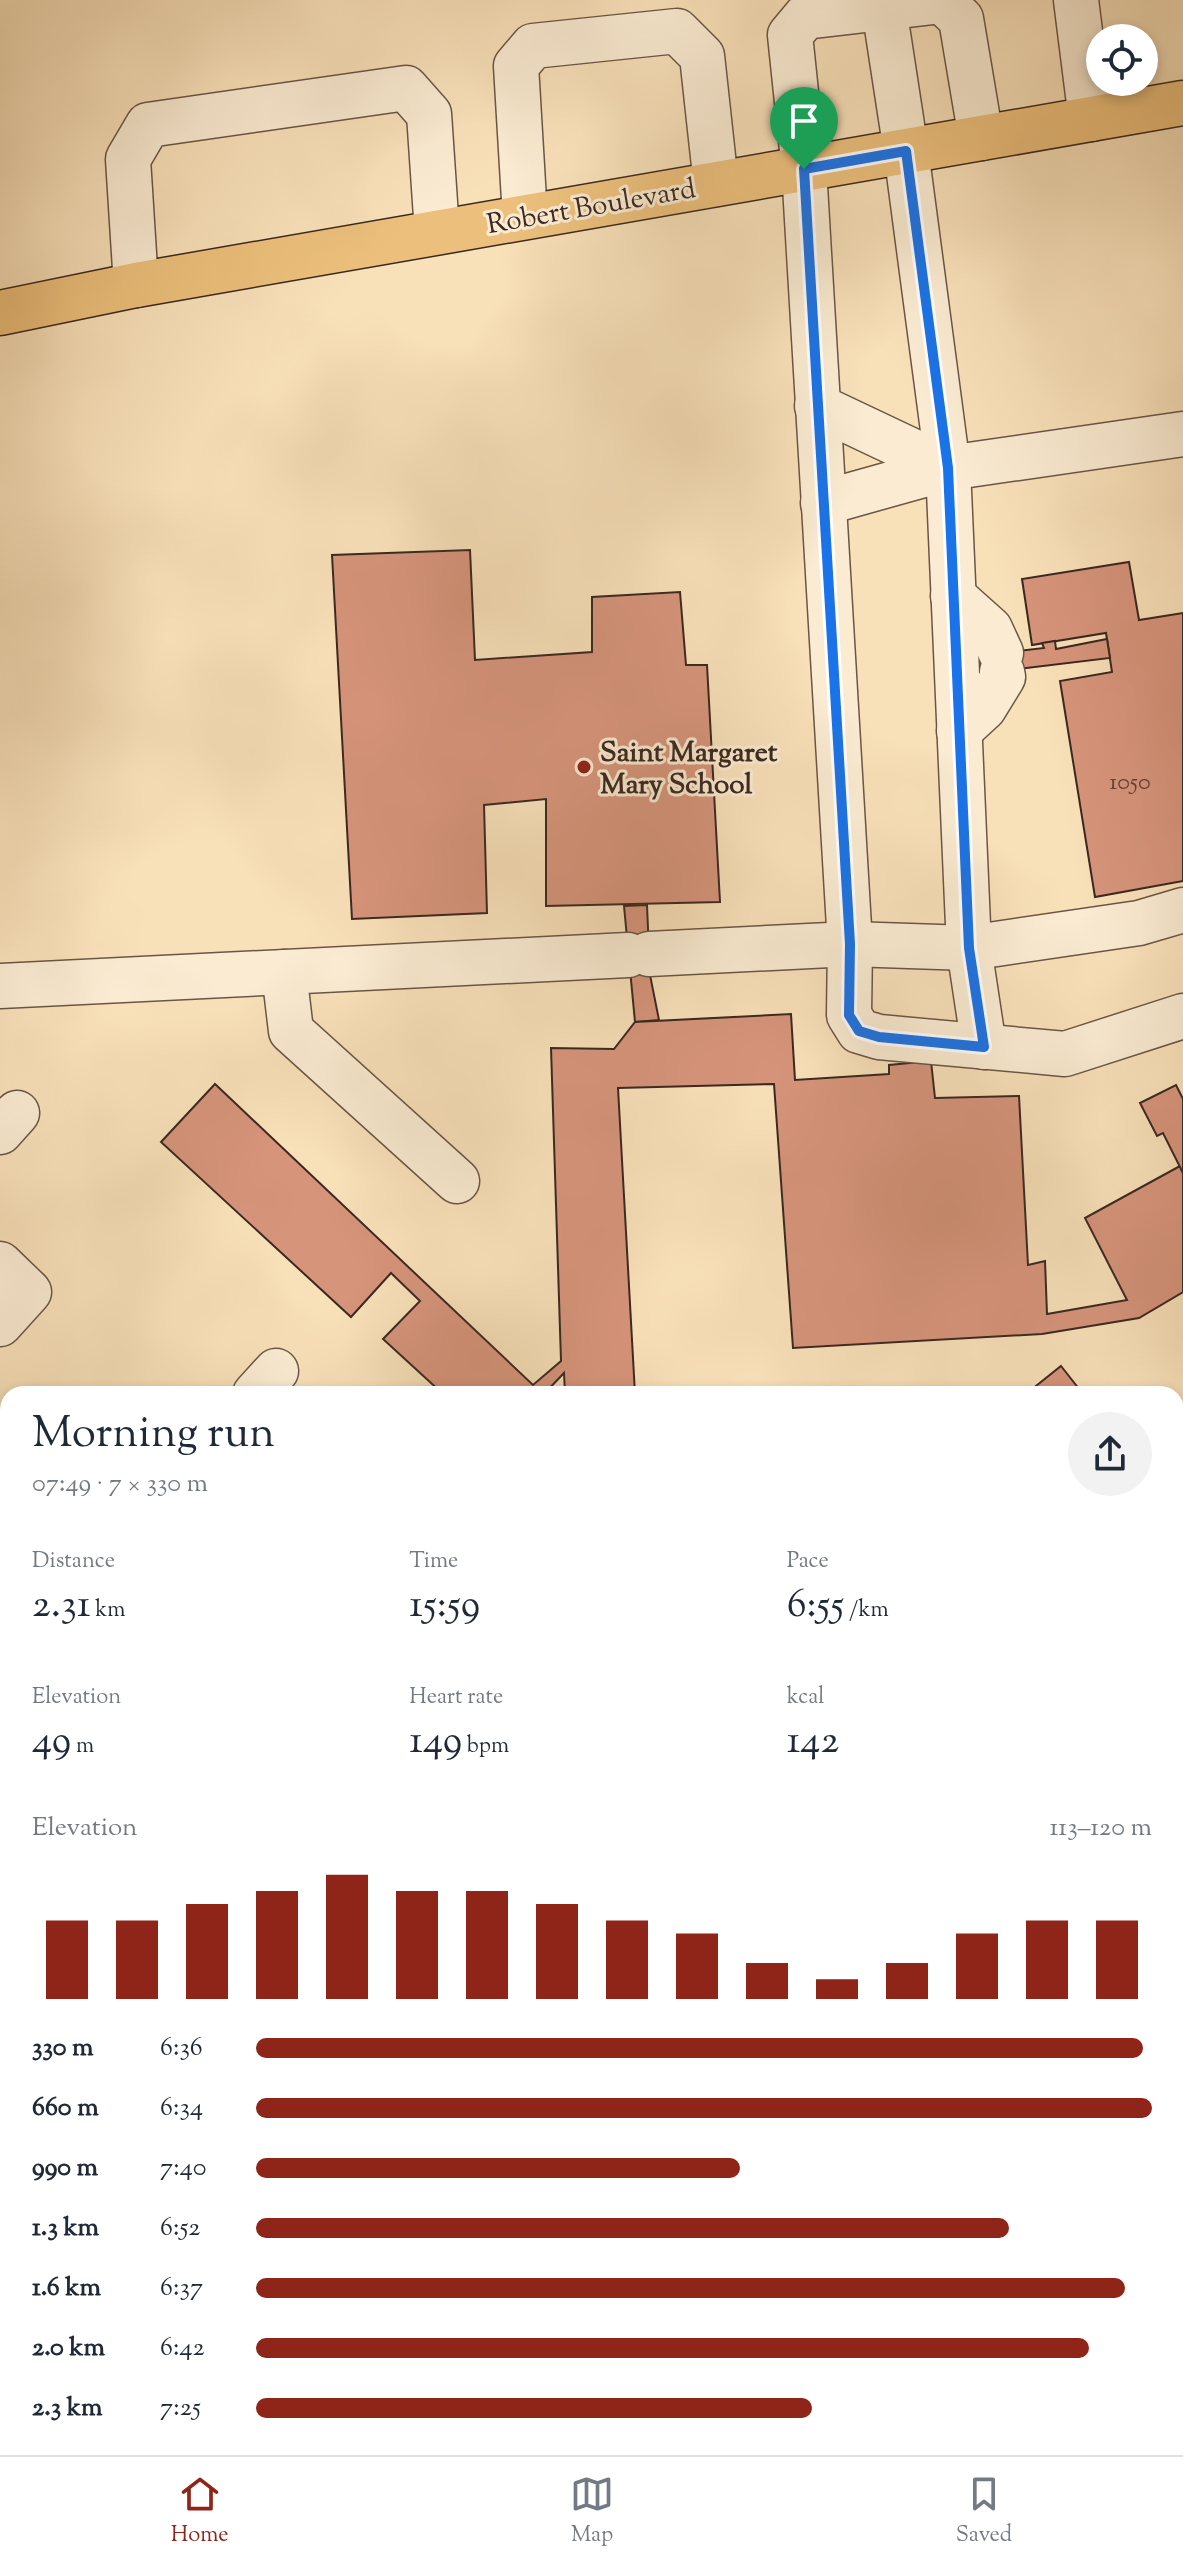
<!DOCTYPE html>
<html lang="en">
<head>
<meta charset="utf-8">
<style>
	:root { --surface:#fff; --page:#f2f2f3; --text:#1f2937; --muted:#747a83; --line:#e0e1e3; --accent:#8f2418 }
	body { margin:0; font-family:"Sorts Mill Goudy",serif; background:var(--page); color:var(--text); height:100vh; display:flex; flex-direction:column; font-size:30px; white-space:nowrap }
	* { box-sizing:border-box; margin:0 }
	p { font-size:26px; color:var(--muted) }
	.icon { flex:none; width:44px; height:44px; fill:none; stroke:currentColor; stroke-width:2; stroke-linecap:round; stroke-linejoin:round }
	.map { position:relative; flex:1; overflow:hidden }
	.side { position:absolute; left:0px; top:1386px; width:1184px; height:1070px; display:flex; flex-direction:column; background:var(--surface); border-radius:24px 24px 0 0; box-shadow:0 4px 12px #0003 }
	.side>* { flex:none }
	.fabs { position:absolute; left:1086px; top:24px; display:grid; gap:16px }
	.fabs a { display:grid; place-items:center; width:72px; height:72px; border-radius:50%; background:var(--surface); box-shadow:0 4px 12px #0003; font-size:40px }
	.pin { position:absolute; display:grid; place-items:center; width:68px; height:68px; color:#fff; margin:-82px -34px; border-radius:50% 50% 50% 0; rotate:-45deg; box-shadow:0 0 8px #0007 }
	.pin .icon { rotate:45deg }
	.round { display:grid; place-items:center; flex:none; width:84px; height:84px; border-radius:42px; background:var(--page) }
	.headline { display:flex; align-items:center; justify-content:space-between; height:136px; padding:0 32px }
	h1 { font-size:44px; font-weight:600; line-height:60px }
	.figures { display:grid; grid-template-columns:repeat(3,1fr); gap:12px; height:136px; padding:8px 32px }
	.figures div { display:grid; align-content:center }
	.figures b { font-size:40px; font-weight:600 }
	.figures small { font-size:22px; font-weight:400 }
	.figures p { font-size:22px }
	.chart { height:224px; padding:16px 32px }
	.chart p { display:flex; justify-content:space-between }
	.chart svg { width:100%; height:144px; margin-top:8px; stroke:var(--accent); stroke-width:6 }
	ul { padding:0 32px; list-style:none; font-size:26px }
	li { display:grid; grid-template-columns:128px 96px 1fr; align-items:center; height:60px }
	li i { height:20px; border-radius:10px; background:var(--accent) }
	.menu { display:flex; justify-content:space-around; align-items:center; height:112px; border-top:2px solid var(--line); background:var(--surface); font-size:22px; color:var(--muted) }
	.menu a { display:grid; justify-items:center; gap:4px }
	.menu .current { color:var(--accent) }
	.map>svg:first-child { display:block }
	.lines { fill:none; stroke-linecap:round; stroke-linejoin:round }
	.stream { stroke:#768176; stroke-width:12 }
	.building { fill:#d6947b; stroke:#3b2820; stroke-width:2 }
	.minor-casing { stroke:#6a5646; stroke-width:47 }
	.major-casing { stroke:#3b2820; stroke-width:47 }
	.minor { stroke:#faebd2; stroke-width:44 }
	.major { stroke:#ecc07c; stroke-width:44 }
	.route-casing { stroke:#fff; stroke-width:16 }
	.route { stroke:#1a73e8; stroke-width:10 }
	.poi-dot { fill:#8f2418; stroke:#faebd2; stroke-width:3 }
	.labels { text-anchor:middle; stroke-width:6; stroke-linejoin:round; paint-order:stroke }
	.number-label { font-size:24px; fill:#624337 }
	.street-label { font-size:28px; fill:#3b2820; stroke:#faebd2 }
	.poi-label { font-size:28px; font-weight:bold; fill:#3b2820; stroke:#faebd2; text-anchor:start }
</style>
</head>
<body>
<div class="map">
<svg width="1183" height="2455" viewBox="0 0 1183 2455">
	<rect width="100%" height="100%" fill="#f8e0b9"/>
	<filter id="stains"><feTurbulence type="fractalNoise" baseFrequency=".0025" numOctaves="4"/><feColorMatrix values="0 0 0 0 .2 0 0 0 0 .09 0 0 0 0 .02 0 0 0 .5 -.17"/></filter>
	<radialGradient id="worn" r=".72"><stop offset=".6" stop-color="#630" stop-opacity="0"/><stop offset="1" stop-color="#630" stop-opacity=".3"/></radialGradient>
	<g class="lines">
		<g class="stream">
			<path d="M1176,1422L1183,1417"/>
			<path d="M117,2455L124,2448"/>
		</g>
	</g>
	<g class="building">
		<path d="M470,550L475,660L592,652V597L680,592L686,665H707L720,902L546,906V799L484,805L487,913L352,919L332,555Z"/>
		<path d="M1129,562L1139,620L1183,613V881L1095,897L1060,681L1112,672L1106,633L1032,645L1022,579Z"/>
		<path d="M1107,639L1110,658L977,674L976,656L1044,648L1042,643L1055,641L1056,649Z"/>
		<path d="M647,905L650,975L659,1020L635,1022L624,906Z"/>
		<path d="M791,1014L795,1080L889,1074V1065L931,1061L935,1098L1019,1096L1028,1265L1045,1261L1047,1314L1127,1300L1085,1218L1180,1166L1183,1173V1292L1139,1318L1042,1334L793,1348L774,1084L618,1088L635,1394H565L564,1373L544,1394H443L383,1339L420,1301L391,1273L351,1317L161,1142L215,1084L533,1385L561,1361L551,1048L614,1049L635,1022Z"/>
		<path d="M1176,1085L1183,1099V1173L1163,1133L1157,1136L1140,1103Z"/>
		<path d="M1061,1366L1083,1394H1026Z"/>
	</g>
	<g class="lines">
		<defs>
			<g id="minor">
				<path d="M1076,0L1091,119"/>
				<path d="M884,8L906,151L948,468L969,948L984,1047"/>
				<path d="M981,138L961,19L942,1L805,17L790,35L804,169L850,944L849,1015L859,1031L879,1037L1065,1054L1183,1016"/>
				<path d="M525,217L516,66L533,46L677,31L702,56L716,184"/>
				<path d="M136,285L128,159L148,125L406,88L429,114L437,232"/>
				<path d="M817,406L948,468"/>
				<path d="M823,503L948,468L1183,434"/>
				<path d="M953,596L990,629L1001,653"/>
				<path d="M959,731L984,708L1003,677L1002,672"/>
				<path d="M649,954L850,944L969,948L1139,923L1183,910"/>
				<path d="M284,972L291,1031L457,1181"/>
				<path d="M0,986L628,955"/>
				<path d="M0,1132L17,1113"/>
				<path d="M0,1264L29,1292L0,1324"/>
				<path d="M255,1394L276,1371"/>
				<path d="M0,1609L8,1617"/>
				<path d="M1176,1962L1183,1955"/>
				<path d="M0,2280L8,2271"/>
				<path d="M713,2455L719,2448"/>
			</g>
			<path id="major" d="M0,313L136,285L1183,103"/>
		</defs>
		<use href="#minor" class="minor-casing"/>
		<use href="#major" class="major-casing"/>
		<use href="#minor" class="minor"/>
		<use href="#major" class="major"/>
	</g>
	<g class="lines">
		<defs>
			<path id="route" d="M906,151L948,468L969,948L984,1047L879,1037L859,1031L849,1015L850,944L804,169Z"/>
		</defs>
		<use href="#route" class="route-casing"/>
		<use href="#route" class="route"/>
	</g>
	<circle class="poi-dot" cx="584" cy="767" r="8"/>
	<g class="labels">
		<g class="number-label">
			<text x="1130" y="789">1050</text>
		</g>
		<g class="street-label">
			<text transform="translate(591 205) rotate(-10)" y="10">Robert Boulevard</text>
		</g>
		<g class="poi-label">
			<text x="600" y="761">Saint Margaret<tspan x="600" dy="32">Mary School</tspan></text>
		</g>
	</g>
	<rect width="100%" height="100%" filter="url(#stains)"/>
	<rect width="100%" height="100%" fill="url(#worn)"/>
</svg>
<div class="fabs">
<a><svg class="icon" aria-label="locate" viewBox="0 0 24 24"><circle cx="12" cy="12" r="6"/><path d="M12 2v4M12 18v4M2 12h4M18 12h4"/></svg></a>
</div>
<div class="pin" style="left:804px;top:169px;background:#1e9e55"><svg class="icon" aria-label="arrive" viewBox="0 0 24 24"><path d="M6 21V4h12l-3 4 3 4H6"/></svg></div>
<section class="side">
<div class="headline"><div><h1>Morning run</h1><p>07:49 · 7 × 330 m</p></div><a class="round"><svg class="icon" aria-label="share" viewBox="0 0 24 24"><path d="M12 15V3M7 8l5-5 5 5M5 13v7h14v-7"/></svg></a></div>
<div class="figures">
<div><p>Distance</p><b>2.31<small> km</small></b></div>
<div><p>Time</p><b>15:59</b></div>
<div><p>Pace</p><b>6:55<small> /km</small></b></div>
</div>
<div class="figures">
<div><p>Elevation</p><b>49<small> m</small></b></div>
<div><p>Heart rate</p><b>149<small> bpm</small></b></div>
<div><p>kcal</p><b>142</b></div>
</div>
<div class="chart"><p><span>Elevation</span>113–120 m</p>
<svg viewBox="0 0 160 44" preserveAspectRatio="none"><path d="M5 44V20M15 44V20M25 44V15M35 44V11M45 44V6M55 44V11M65 44V11M75 44V15M85 44V20M95 44V24M105 44V33M115 44V38M125 44V33M135 44V24M145 44V20M155 44V20"/></svg>
</div>
<ul>
<li><b>330 m</b>6:36<i style="width:99%"></i></li>
<li><b>660 m</b>6:34<i style="width:100%"></i></li>
<li><b>990 m</b>7:40<i style="width:54%"></i></li>
<li><b>1.3 km</b>6:52<i style="width:84%"></i></li>
<li><b>1.6 km</b>6:37<i style="width:97%"></i></li>
<li><b>2.0 km</b>6:42<i style="width:93%"></i></li>
<li><b>2.3 km</b>7:25<i style="width:62%"></i></li>
</ul>
</section>
</div>
<nav class="menu">
<a class="current"><svg class="icon" aria-label="home" viewBox="0 0 24 24"><path d="M3 11l9-7 9 7M6 9v11h12V9"/></svg>Home</a>
<a><svg class="icon" aria-label="map" viewBox="0 0 24 24"><path d="M3 6l6-2 6 2 6-2v14l-6 2-6-2-6 2zM9 4v14M15 6v14"/></svg>Map</a>
<a><svg class="icon" aria-label="saved" viewBox="0 0 24 24"><path d="M7 4h10v16l-5-4-5 4z"/></svg>Saved</a>
</nav>
</body>
</html>
